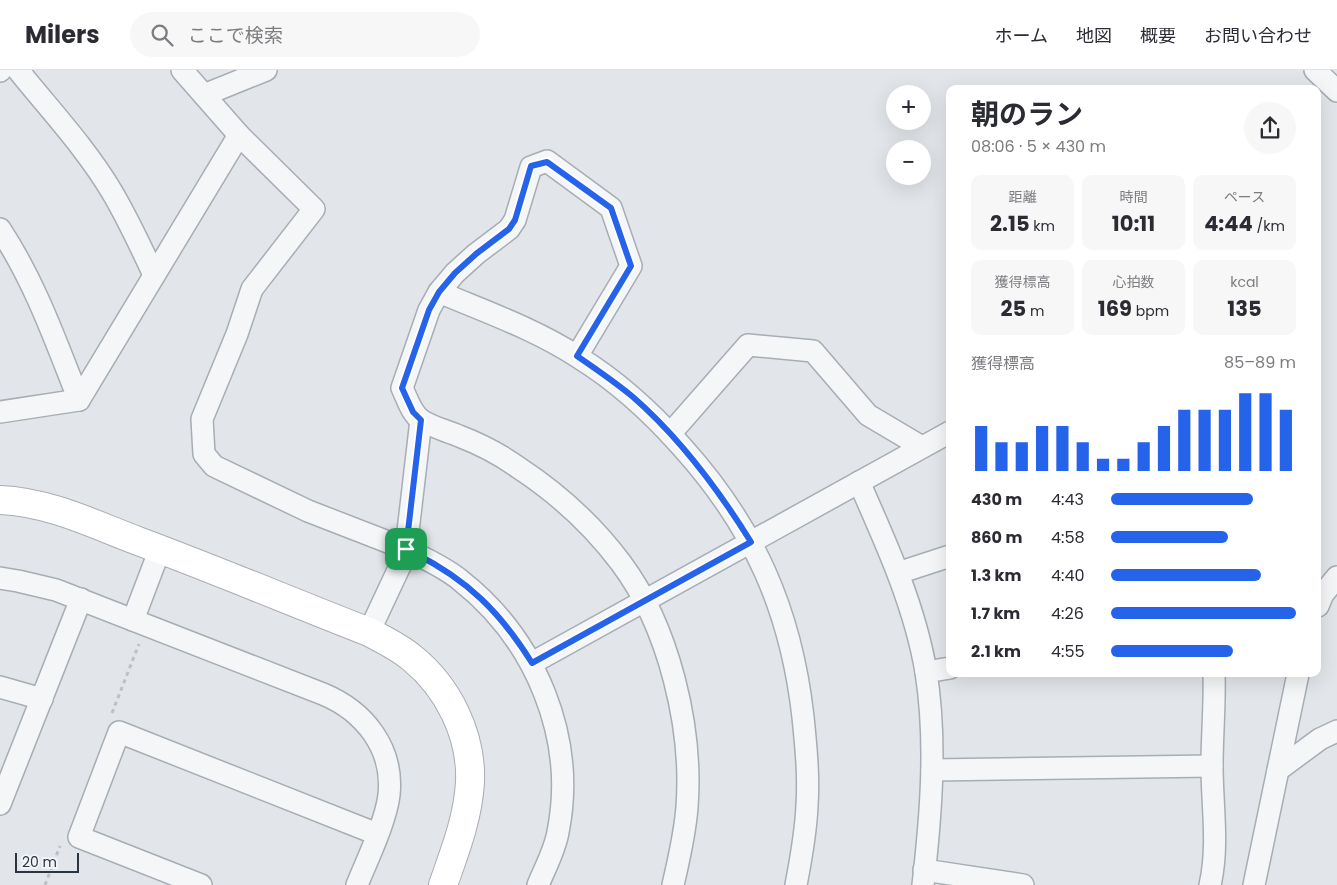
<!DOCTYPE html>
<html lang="ja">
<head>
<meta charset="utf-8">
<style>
	:root { --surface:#fff; --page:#f7f7f7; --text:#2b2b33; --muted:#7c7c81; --line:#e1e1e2; --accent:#2563eb }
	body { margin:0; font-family:Poppins,"Noto Sans JP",sans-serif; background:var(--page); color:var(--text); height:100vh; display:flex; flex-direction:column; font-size:19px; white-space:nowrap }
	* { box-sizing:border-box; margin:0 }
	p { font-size:16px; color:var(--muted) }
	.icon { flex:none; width:28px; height:28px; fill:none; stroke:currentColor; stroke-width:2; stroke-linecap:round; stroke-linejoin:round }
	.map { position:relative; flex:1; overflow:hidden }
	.side { position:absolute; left:946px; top:15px; width:375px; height:592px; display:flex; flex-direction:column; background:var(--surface); border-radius:10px; box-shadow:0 5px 20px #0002 }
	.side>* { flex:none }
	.fabs { position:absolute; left:886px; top:15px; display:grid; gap:10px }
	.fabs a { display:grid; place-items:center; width:45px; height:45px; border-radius:50%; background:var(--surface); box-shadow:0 5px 20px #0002; font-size:25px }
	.scale { position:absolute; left:15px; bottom:12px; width:64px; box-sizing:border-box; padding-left:5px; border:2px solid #2b3441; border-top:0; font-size:14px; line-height:18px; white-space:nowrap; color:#2b3441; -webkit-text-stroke:4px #f2f4f7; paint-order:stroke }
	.pin { position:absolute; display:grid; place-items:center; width:42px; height:42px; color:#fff; margin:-21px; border-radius:10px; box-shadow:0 2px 8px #0006 }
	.round { display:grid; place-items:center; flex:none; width:52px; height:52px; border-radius:26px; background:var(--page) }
	.summary { display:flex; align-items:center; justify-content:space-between; height:85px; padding:0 25px }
	h1 { font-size:28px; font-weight:700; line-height:38px }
	.stats { display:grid; grid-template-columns:repeat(3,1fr); gap:8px; height:85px; padding:5px 25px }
	.stats div { display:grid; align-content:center; border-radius:10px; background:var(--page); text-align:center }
	.stats b { font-size:21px; font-weight:700 }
	.stats small { font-size:14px; font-weight:400 }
	.stats p { font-size:14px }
	.chart { height:140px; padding:10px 25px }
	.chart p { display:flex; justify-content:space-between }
	.chart svg { width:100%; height:90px; margin-top:5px; stroke:var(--accent); stroke-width:6 }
	ul { padding:0 25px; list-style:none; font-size:16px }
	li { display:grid; grid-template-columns:80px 60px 1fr; align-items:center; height:38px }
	li i { height:12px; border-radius:6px; background:var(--accent) }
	header { display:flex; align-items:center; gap:30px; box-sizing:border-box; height:70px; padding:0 25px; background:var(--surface); border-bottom:1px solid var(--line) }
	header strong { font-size:24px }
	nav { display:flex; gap:28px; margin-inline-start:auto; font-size:18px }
	.search { width:350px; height:45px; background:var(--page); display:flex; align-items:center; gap:12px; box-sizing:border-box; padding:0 18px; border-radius:28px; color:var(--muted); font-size:19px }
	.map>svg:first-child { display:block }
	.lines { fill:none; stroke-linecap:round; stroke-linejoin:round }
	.street-casing { stroke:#a7adb4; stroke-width:24 }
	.secondary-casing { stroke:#a7adb4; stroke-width:30 }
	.path { stroke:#bcc0c5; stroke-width:3; stroke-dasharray:4 4; stroke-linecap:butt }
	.street { stroke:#f5f6f8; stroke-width:21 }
	.secondary { stroke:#fff; stroke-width:28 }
	.route-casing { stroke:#fff; stroke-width:10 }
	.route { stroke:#2563eb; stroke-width:6 }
</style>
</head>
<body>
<header>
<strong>Milers</strong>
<div class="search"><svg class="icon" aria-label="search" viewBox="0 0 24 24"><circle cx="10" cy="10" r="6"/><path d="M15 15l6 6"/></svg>ここで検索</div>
<nav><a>ホーム</a><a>地図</a><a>概要</a><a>お問い合わせ</a></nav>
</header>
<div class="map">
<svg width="1337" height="815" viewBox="0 0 1337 815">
	<rect width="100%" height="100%" fill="#e2e6ea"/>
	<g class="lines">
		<defs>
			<g id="street">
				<path d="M18,0C50,40 86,78 112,122C128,149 141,177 154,205"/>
				<path d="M182,0L239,65L314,139L252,219L237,264L202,349L204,384L214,396L308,441L406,479"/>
				<path d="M1315,0L1337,21"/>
				<path d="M0,1L1,0"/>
				<path d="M204,25L266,0"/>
				<path d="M0,159C35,212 56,272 79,330"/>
				<path d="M439,222C486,242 535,259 578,287C617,311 651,342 682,377C754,457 791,540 803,647C806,677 809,706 807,735C806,762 801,789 796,815"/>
				<path d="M577,286L631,196L611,138L547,91L531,97L515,150L509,159L476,184L455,203L439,222L429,240L402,318C407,328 411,343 421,350C432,357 447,361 459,366C480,374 501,385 519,398C557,423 594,457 621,493C669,557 693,658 687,737C685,764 679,789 673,815"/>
				<path d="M0,342L79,330L239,65"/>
				<path d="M670,364L748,275L813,281L868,345L922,377"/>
				<path d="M859,412C886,473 915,536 926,602C937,672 931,745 923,815"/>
				<path d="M405,487L421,350"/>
				<path d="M898,503L950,486"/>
				<path d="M0,508L18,511L56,520L323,624C364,641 394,678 389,725C386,751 367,790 357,815"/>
				<path d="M1318,536L1323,524L1337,507"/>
				<path d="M133,550L160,479"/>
				<path d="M369,562L399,498L405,487L414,483C430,491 447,499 460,510C535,569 577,667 558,762C555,780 545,798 538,815"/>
				<path d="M532,593L950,362"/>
				<path d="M926,602L950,598"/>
				<path d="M0,617L42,629"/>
				<path d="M932,700L1212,696"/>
				<path d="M1278,700L1320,669L1337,661"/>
				<path d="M0,734L81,529"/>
				<path d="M924,800L1023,815"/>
				<path d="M201,815L79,767L119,662L377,764"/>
				<path d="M1210,815C1219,776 1212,735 1212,696C1212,665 1215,635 1214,604"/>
				<path d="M1254,815L1298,604"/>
			</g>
			<path id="secondary" d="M0,430C49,432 93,454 138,471C216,500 292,532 369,562C384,570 399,577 412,588C448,617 472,665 470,712C468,748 455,781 443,815"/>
		</defs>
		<use href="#street" class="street-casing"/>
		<use href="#secondary" class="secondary-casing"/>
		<g class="path">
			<path d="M112,643L139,574"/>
			<path d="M45,815L60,776"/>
		</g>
		<use href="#street" class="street"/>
		<use href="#secondary" class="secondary"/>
	</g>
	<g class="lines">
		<defs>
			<path id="route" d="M547,92L611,138L631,196L577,286C596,299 615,312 633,327C680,368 718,419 751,472L532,593C500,542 468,510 414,483L405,487L421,350L413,342L402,318L429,240L439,222L455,203L476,184L509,159L515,150L531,96Z"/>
		</defs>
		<use href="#route" class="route-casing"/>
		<use href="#route" class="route"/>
	</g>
</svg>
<div class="fabs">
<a>+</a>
<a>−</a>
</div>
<div class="scale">20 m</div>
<div class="pin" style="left:406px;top:479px;background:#1e9e55"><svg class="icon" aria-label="arrive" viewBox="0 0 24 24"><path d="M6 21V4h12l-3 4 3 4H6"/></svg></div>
<section class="side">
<div class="summary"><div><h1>朝のラン</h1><p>08:06 · 5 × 430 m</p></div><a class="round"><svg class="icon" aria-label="share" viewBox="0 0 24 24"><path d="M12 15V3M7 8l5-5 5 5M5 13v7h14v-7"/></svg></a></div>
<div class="stats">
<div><p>距離</p><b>2.15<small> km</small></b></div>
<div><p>時間</p><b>10:11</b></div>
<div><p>ペース</p><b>4:44<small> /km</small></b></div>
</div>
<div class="stats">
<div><p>獲得標高</p><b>25<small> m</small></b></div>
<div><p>心拍数</p><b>169<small> bpm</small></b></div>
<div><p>kcal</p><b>135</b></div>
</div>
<div class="chart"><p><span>獲得標高</span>85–89 m</p>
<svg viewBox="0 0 160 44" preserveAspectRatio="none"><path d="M5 44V22M15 44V30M25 44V30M35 44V22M45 44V22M55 44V30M65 44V38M75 44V38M85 44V30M95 44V22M105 44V14M115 44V14M125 44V14M135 44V6M145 44V6M155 44V14"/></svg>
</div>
<ul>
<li><b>430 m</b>4:43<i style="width:77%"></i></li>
<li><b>860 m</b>4:58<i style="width:63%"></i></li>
<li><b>1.3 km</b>4:40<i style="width:81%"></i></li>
<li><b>1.7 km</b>4:26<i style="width:100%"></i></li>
<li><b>2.1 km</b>4:55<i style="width:66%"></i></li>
</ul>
</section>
</div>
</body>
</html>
